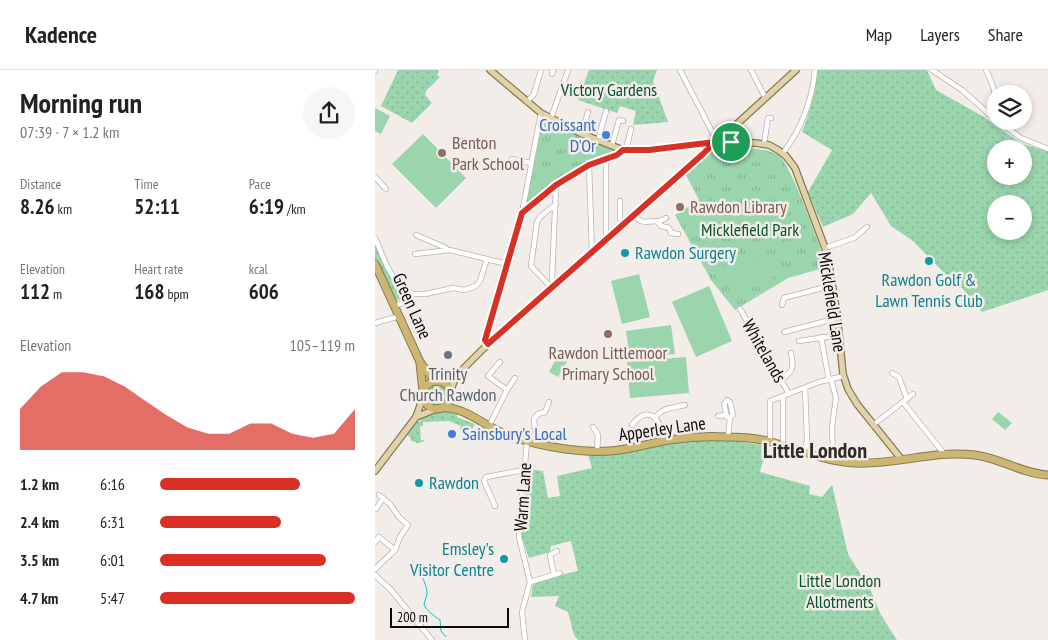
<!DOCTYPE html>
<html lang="en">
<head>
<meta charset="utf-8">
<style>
	:root { --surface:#fff; --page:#f6f6f6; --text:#222; --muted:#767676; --line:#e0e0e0; --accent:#d93025 }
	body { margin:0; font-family:"PT Sans Narrow",sans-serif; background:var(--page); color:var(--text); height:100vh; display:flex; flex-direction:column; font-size:19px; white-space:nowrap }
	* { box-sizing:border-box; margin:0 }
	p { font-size:16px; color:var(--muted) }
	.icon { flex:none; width:28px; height:28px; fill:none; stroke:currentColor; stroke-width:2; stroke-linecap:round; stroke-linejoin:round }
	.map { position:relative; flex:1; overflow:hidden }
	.side { display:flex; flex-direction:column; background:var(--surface); width:375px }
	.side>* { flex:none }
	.fabs { position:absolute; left:612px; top:15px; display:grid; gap:10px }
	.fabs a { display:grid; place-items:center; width:45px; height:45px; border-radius:50%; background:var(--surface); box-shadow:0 2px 8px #0003; font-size:25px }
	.scale { position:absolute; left:15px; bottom:12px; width:119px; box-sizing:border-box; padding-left:5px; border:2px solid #0d0b0a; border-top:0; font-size:14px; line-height:18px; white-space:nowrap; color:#0d0b0a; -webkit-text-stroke:4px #f2ede9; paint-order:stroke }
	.pin { position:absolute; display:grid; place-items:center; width:42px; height:42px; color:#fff; margin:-21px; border:2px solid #fff; border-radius:50%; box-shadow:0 1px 5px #0007 }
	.round { display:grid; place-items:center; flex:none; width:52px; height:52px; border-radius:26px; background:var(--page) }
	.overview { display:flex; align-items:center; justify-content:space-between; height:85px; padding:0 20px }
	h1 { font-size:28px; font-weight:700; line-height:38px }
	.figures { display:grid; grid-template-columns:repeat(3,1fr); gap:8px; height:85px; padding:5px 20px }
	.figures div { display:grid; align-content:center }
	.figures b { font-size:21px; font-weight:700 }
	.figures small { font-size:14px; font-weight:400 }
	.figures p { font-size:14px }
	.chart { height:140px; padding:10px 20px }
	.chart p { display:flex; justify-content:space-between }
	.chart svg { width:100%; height:90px; margin-top:5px; fill:var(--accent); opacity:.7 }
	ul { padding:0 20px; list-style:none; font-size:16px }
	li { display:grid; grid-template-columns:80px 60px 1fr; align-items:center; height:38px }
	li i { height:12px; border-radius:6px; background:var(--accent) }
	header { display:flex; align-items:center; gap:30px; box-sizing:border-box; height:70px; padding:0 25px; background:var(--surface); border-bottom:1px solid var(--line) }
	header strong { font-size:24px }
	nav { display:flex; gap:28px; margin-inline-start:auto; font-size:18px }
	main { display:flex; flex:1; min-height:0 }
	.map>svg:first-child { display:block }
	.grass { fill:url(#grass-dots); fill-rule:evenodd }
	.park { fill:url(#park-tufts) }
	.pitch { fill:#9ad5ae }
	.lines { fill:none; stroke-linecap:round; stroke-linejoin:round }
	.stream { stroke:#10c4cd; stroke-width:1 }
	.minor-casing { stroke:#b7b3af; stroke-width:6 }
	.major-casing { stroke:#887a4e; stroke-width:8 }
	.highway-casing { stroke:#887a4e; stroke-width:9 }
	.minor { stroke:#fff; stroke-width:4.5 }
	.major { stroke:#e0d3ab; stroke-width:5.5 }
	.highway { stroke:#cbb673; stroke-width:7 }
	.route-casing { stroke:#fff; stroke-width:10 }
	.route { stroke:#d93025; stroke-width:6 }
	.shop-dot { fill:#3f7fe0; stroke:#f2ede9; stroke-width:2 }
	.education-dot { fill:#8d6e63; stroke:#f2ede9; stroke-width:2 }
	.culture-dot { fill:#0f9aa8; stroke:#f2ede9; stroke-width:2 }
	.worship-dot { fill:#6b7280; stroke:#f2ede9; stroke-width:2 }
	.labels { text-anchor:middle; stroke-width:5; stroke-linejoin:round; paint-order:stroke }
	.park-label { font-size:18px; fill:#07542f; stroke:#f2ede9 }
	.shop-label { font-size:18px; fill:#366cbe; stroke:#f2ede9; text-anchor:end }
	.education-label { font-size:18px; fill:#785e54; stroke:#f2ede9; text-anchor:start }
	.culture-label { font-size:18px; fill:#0d838f; stroke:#f2ede9; text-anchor:start }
	.street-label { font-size:18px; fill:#0d0b0a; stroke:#f2ede9 }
	.worship-label { font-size:18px; fill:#5b616d; stroke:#f2ede9 }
	.district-label { font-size:22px; font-weight:bold; fill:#2d2a27; stroke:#f2ede9 }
</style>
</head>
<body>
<header>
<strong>Kadence</strong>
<nav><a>Map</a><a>Layers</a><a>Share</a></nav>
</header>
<main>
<section class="side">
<div class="overview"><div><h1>Morning run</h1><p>07:39 · 7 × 1.2 km</p></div><a class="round"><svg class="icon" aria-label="share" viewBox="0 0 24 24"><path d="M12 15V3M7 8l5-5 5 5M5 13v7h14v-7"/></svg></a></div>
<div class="figures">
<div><p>Distance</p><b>8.26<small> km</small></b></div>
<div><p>Time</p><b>52:11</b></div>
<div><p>Pace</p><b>6:19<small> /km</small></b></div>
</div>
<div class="figures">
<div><p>Elevation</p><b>112<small> m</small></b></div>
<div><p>Heart rate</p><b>168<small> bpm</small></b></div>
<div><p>kcal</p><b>606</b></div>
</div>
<div class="chart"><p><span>Elevation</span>105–119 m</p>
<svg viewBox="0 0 160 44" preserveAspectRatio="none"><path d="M0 44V24L10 13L20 6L30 6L40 8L50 13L60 20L70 27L80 33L90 36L100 36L110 31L120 31L130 36L140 38L150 36L160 24V44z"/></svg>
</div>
<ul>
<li><b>1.2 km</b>6:16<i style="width:72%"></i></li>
<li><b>2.4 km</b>6:31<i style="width:62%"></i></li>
<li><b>3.5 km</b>6:01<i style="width:85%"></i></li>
<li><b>4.7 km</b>5:47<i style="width:100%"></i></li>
</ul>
</section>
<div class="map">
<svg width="673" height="570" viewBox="0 0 673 570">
	<defs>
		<pattern id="grass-dots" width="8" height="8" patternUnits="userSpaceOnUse" patternTransform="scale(1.25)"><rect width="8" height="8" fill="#9ad5ae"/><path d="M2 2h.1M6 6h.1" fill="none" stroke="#84b694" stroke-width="1.8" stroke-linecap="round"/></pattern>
		<pattern id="park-tufts" width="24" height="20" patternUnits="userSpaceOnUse" patternTransform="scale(1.25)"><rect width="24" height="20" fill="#9ad5ae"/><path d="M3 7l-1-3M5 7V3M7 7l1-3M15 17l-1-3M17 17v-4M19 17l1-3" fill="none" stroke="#84b694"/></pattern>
	</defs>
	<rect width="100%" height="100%" fill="#f2ede9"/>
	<g class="grass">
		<path d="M23,0H64L62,5L65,7L51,21L50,25L57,33L37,53L6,36Z"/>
		<path d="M214,0H282L278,11L293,52L258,55L261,41L245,36L242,43L203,30Z"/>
		<path d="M443,0H552L561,20L609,47L647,74L673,81V220L607,242L587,218L578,212L538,171L516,156L496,123L478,144L448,157L433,122L457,80L427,62C435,41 440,22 443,0ZM621,79H649V106H621ZM621,134H649V161H621Z"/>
		<path d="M0,171L18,211L33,224V228L27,231L21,229L0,190Z"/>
		<circle cx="62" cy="325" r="11"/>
		<path d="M66,341L82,344V347L100,354L97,359L89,362L85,360L86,356L74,351L48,352V356H45L46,370H49L48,372L42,373L35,370L36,368L32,365L42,352L46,351L45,349L52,345Z"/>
		<path d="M357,370L392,376L385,402L435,416L434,424L447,427L457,415L473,484L491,513V518L495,519L506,545L522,570H203L199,565L193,542L180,536L184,526L156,527L158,515L166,509L203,501L196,471L176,476L175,482L154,488L146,465L152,399L168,401L173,428L185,426L182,406L217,398L213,385H234L265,378L312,371Z"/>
	</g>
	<g class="park">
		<path d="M166,43L248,80L214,95L181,115L147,143Z"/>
		<path d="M342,77C360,78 388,76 403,85C416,92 445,178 452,197L413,208L360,240L336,210L300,145L324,130L311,105Z"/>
	</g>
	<g class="pitch">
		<path d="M0,38L15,46L6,64L0,61Z"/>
		<path d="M48,64L91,108L61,138L17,94Z"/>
		<path d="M393,184L405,204L385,214L374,195Z"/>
		<path d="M357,185L362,196L352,201L346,191Z"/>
		<path d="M371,195L381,212L362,223L352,206Z"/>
		<path d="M264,204L275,247L247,254L236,211Z"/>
		<path d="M334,216L357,271L321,287L297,232Z"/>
		<path d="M296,255L300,284L255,289L251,261Z"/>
		<path d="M182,287L192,292L183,307L174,302Z"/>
		<path d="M311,287L314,323L255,328L252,292Z"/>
		<path d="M623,342L637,353L630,360L617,349Z"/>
	</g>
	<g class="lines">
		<path class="stream" d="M38,493C44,500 51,512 52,522C52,526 50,530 49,534C49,539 62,548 65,550L66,561L70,566H71"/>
		<defs>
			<g id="minor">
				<path d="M305,0L342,71"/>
				<path d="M376,0L390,27"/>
				<path d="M557,0L587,20L621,50"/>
				<path d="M611,0C619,17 625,27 613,44"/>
				<path d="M0,1V0"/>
				<path d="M177,4L178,0"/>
				<path d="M622,24L637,19"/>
				<path d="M152,32L159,24L166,0"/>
				<path d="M176,48L193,0"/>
				<path d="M623,51L646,68L673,79"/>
				<path d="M207,64L213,42"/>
				<path d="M223,70L231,41"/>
				<path d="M389,74L393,48H396"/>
				<path d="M237,75L244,50L248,51"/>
				<path d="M251,80L256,59"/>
				<path d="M408,83C427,58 437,31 440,0"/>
				<path d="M137,89L156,93"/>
				<path d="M231,89V170"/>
				<path d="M214,95L217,182"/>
				<path d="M0,107L11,119"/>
				<path d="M245,131V149L248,155"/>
				<path d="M147,143C168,126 189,109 213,96C225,90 238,88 248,80"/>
				<path d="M259,145C268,155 270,151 282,151L286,156L294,158L296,163L303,164"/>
				<path d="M283,152L291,148"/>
				<path d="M41,165L71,178"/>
				<path d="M0,168C9,188 16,215 38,224"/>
				<path d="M450,178L479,168L492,157"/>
				<path d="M40,184L75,180L132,194"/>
				<path d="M180,215L177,209L181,115"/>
				<path d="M177,218L156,196L162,152L165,147L181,134"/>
				<path d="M407,235L409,228L458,215"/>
				<path d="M21,236L34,229L38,224H51L78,218L89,220L101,216L105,211L112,189"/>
				<path d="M365,239L414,324"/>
				<path d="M0,253L25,246"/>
				<path d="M409,262L463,248"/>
				<path d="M446,267L454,310"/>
				<path d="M424,271L465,265"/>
				<path d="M113,274L111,270L147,143L166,43"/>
				<path d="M517,303L524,307L532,329"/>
				<path d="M456,309L461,328L457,357L458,390"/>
				<path d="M406,310C419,300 419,299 416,283"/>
				<path d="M430,318L432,369L430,383"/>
				<path d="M132,320L140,308"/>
				<path d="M408,326V376"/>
				<path d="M528,332L570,385"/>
				<path d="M343,346L351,345"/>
				<path d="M280,347C289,337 298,338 310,335"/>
				<path d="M257,355C275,332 286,351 289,371"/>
				<path d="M498,355L538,324"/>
				<path d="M114,356L132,320L113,306L125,292"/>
				<path d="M218,357L223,365L222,382"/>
				<path d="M353,367L355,348L358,345L355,332L352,330L349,334L352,347L355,348"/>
				<path d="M395,372V331L444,312L469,306"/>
				<path d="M158,373L160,361L159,349L163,344L170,342L174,332"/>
				<path d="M120,436L109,411L111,407L149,400"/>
				<path d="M1,439L8,428"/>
				<path d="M0,472L4,467L20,480"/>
				<path d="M0,499L20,480L25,467L33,455L24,447L15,434L4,425"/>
				<path d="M0,505L16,520L57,570"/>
				<path d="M179,505L175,485L182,481"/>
				<path d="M155,512L185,503"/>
				<path d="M150,570L147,542L155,512L144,467V459L152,372"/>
			</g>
			<g id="major">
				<path d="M115,0L166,43L207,64L248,80H274L340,72L381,73L394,75L403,80L411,86L420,98L450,178L454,195L462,244L468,304L473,319L482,334L527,390"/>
				<path d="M66,312L81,306"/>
				<path d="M75,322L81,306L113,274L329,84L421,0"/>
				<path d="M41,347L61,339"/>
				<path d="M0,401L41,347L48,327"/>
			</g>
			<g id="highway">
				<path d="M0,194L45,292L54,304L63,311"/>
				<path d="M45,293L48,322"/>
				<circle cx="62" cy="325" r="14"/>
				<path d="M66,338C89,336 108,355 128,363C148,371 169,376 190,379C205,381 220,382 235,381C255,380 275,373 294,370C313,367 332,366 351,367C365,367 382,368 396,372C424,379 451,392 480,393C520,395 560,380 600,385C625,388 648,404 673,405"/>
			</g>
		</defs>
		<use href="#minor" class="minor-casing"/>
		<use href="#major" class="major-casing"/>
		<use href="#highway" class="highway-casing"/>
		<use href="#minor" class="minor"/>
		<use href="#major" class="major"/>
		<use href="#highway" class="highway"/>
	</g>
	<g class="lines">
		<defs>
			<path id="route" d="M356,72H340L328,84L113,274L110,270L147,143L181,115L214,95L242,85L248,80H274L340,72L353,61V67L356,72"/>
		</defs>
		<use href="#route" class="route-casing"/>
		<use href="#route" class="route"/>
	</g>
	<g class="shop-dot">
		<circle cx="231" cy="65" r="5"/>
		<circle cx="77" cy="364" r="5"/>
	</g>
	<g class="education-dot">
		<circle cx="67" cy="83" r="5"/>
		<circle cx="305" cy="137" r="5"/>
		<circle cx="233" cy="264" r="5"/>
	</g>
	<g class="culture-dot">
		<circle cx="250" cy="183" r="5"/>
		<circle cx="554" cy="191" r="5"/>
		<circle cx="44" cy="413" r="5"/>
		<circle cx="129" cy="489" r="5"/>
	</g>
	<circle class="worship-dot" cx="73" cy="285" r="5"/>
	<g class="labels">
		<g class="park-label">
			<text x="234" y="26">Victory Gardens</text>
			<text x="375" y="166">Micklefield Park</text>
			<text x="465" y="517">Little London<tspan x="465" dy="21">Allotments</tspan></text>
		</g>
		<g class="shop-label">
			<text x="221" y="61">Croissant<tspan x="221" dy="21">D'Or</tspan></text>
			<text x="87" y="370" text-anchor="start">Sainsbury's Local</text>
		</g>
		<g class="education-label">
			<text x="77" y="79">Benton<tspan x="77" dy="21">Park School</tspan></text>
			<text x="315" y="143">Rawdon Library</text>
			<text x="233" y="289" text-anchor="middle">Rawdon Littlemoor<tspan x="233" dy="21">Primary School</tspan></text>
		</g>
		<g class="culture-label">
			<text x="260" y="189">Rawdon Surgery</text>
			<text x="554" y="216" text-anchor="middle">Rawdon Golf &amp;<tspan x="554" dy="21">Lawn Tennis Club</tspan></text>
			<text x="54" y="419">Rawdon</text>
			<text x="119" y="485" text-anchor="end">Emsley's<tspan x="119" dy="21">Visitor Centre</tspan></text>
		</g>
		<g class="street-label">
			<text transform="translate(457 232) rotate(81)" y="6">Micklefield Lane</text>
			<text transform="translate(37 236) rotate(66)" y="6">Green Lane</text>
			<text transform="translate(389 281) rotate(60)" y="6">Whitelands</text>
			<text transform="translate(287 359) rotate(-8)" y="6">Apperley Lane</text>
			<text transform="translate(148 427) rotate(-86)" y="6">Warm Lane</text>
		</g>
		<g class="worship-label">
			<text x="73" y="310">Trinity<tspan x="73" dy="21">Church Rawdon</tspan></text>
		</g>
		<g class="district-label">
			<text x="440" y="388">Little London</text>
		</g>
	</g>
</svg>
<div class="fabs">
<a><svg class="icon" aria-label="layers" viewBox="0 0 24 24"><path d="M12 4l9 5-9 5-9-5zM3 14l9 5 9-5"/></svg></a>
<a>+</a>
<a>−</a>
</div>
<div class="scale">200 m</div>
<div class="pin" style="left:356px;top:72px;background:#1e9e55"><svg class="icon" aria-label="arrive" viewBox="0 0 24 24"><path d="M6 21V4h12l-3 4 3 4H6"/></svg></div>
</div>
</main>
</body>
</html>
